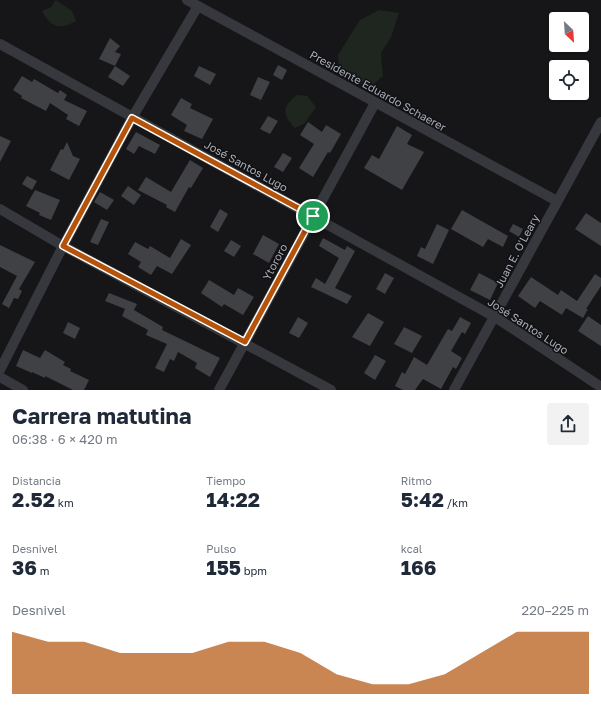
<!DOCTYPE html>
<html lang="es">
<head>
<meta charset="utf-8">
<style>
	:root { --surface:#fff; --page:#f2f2f3; --text:#1f2937; --muted:#747a83; --accent:#b45309 }
	body { margin:0; font-family:"Golos Text",sans-serif; background:var(--page); color:var(--text); height:100vh; display:flex; flex-direction:column; font-size:15px; white-space:nowrap }
	* { box-sizing:border-box; margin:0 }
	p { font-size:13px; color:var(--muted) }
	.icon { flex:none; width:22px; height:22px; fill:none; stroke:currentColor; stroke-width:2; stroke-linecap:round; stroke-linejoin:round }
	.map { position:relative; height:390px; overflow:hidden }
	.drawer { display:flex; flex-direction:column; background:var(--surface); flex:1 }
	.drawer>* { flex:none }
	.needle { width:26px; rotate:155deg }
	.tools { position:absolute; left:549px; top:12px; display:grid; gap:8px }
	.tools a { display:grid; place-items:center; width:40px; height:40px; border-radius:4px; background:var(--surface); box-shadow:0 1px 3px #0004; font-size:20px }
	.pin { position:absolute; display:grid; place-items:center; width:34px; height:34px; color:#fff; margin:-17px; border:2px solid #fff; border-radius:50%; box-shadow:0 1px 4px #0007 }
	.round { display:grid; place-items:center; flex:none; width:42px; height:42px; border-radius:4px; background:var(--page) }
	.head { display:flex; align-items:center; justify-content:space-between; height:68px; padding:0 12px }
	h1 { font-size:22px; font-weight:700; line-height:30px }
	.figures { display:grid; grid-template-columns:repeat(3,1fr); gap:6px; height:68px; padding:4px 12px }
	.figures div { display:grid; align-content:center }
	.figures b { font-size:20px; font-weight:700 }
	.figures small { font-size:11px; font-weight:400 }
	.figures p { font-size:11px }
	.chart { height:112px; padding:8px 12px }
	.chart p { display:flex; justify-content:space-between }
	.chart svg { width:100%; height:72px; margin-top:4px; fill:var(--accent); opacity:.7 }
	.map>svg:first-child { display:block }
	.green { fill:#1e261f }
	.building { fill:#404145 }
	.lines { fill:none; stroke-linecap:round; stroke-linejoin:round }
	.street { stroke:#37383d; stroke-width:10 }
	.route-casing { stroke:#fff; stroke-width:8 }
	.route { stroke:#b45309; stroke-width:5 }
	.labels { text-anchor:middle; stroke-width:3; stroke-linejoin:round; paint-order:stroke }
	.street-label { font-size:11px; fill:#a8adb8; stroke:#111113 }
</style>
</head>
<body>
<div class="map">
<svg width="601" height="390" viewBox="0 0 601 390">
	<rect width="100%" height="100%" fill="#161618"/>
	<g class="green">
		<path d="M56,0L72,11L76,21C60,30 51,28 42,11L51,7Z"/>
		<path d="M379,10L399,13L391,37L381,53L383,76L371,86L351,82L339,67L338,55L360,20Z"/>
		<path d="M297,95L307,96L316,107L304,124L295,128C282,115 282,106 297,95Z"/>
	</g>
	<g class="building">
		<path d="M110,38L120,46L115,52L121,54L115,66L99,59Z"/>
		<path d="M278,65L287,70L282,80L273,75Z"/>
		<path d="M115,66L130,76L123,86L108,77Z"/>
		<path d="M199,66L216,74L210,85L194,76Z"/>
		<path d="M22,76L32,82L34,79L58,93L60,90L67,95L64,100L87,111L79,126L66,119L68,115L50,103L46,111L21,98L22,96L13,90Z"/>
		<path d="M258,77L270,82L261,100L250,95Z"/>
		<path d="M181,98L192,104L190,108L213,119L202,139L184,131L187,125L171,115Z"/>
		<path d="M268,116L278,121L270,134L260,129Z"/>
		<path d="M308,122L322,132L326,125L341,134L330,153L328,152L313,177L299,168L314,144L300,135Z"/>
		<path d="M397,126L412,135L407,144L424,152L402,190L364,168L372,155L379,159Z"/>
		<path d="M136,132L160,145L155,154L139,146L134,154L126,149Z"/>
		<path d="M0,136L11,141L0,162Z"/>
		<path d="M67,142L73,156L80,159L69,180L50,170L61,149L63,150Z"/>
		<path d="M283,153L292,158L283,172L274,167Z"/>
		<path d="M190,160L203,168L191,188L189,187L175,212L166,207L167,205L138,190L146,177L171,192Z"/>
		<path d="M27,176L37,181L32,190L22,184Z"/>
		<path d="M128,186L141,195L134,205L121,196Z"/>
		<path d="M35,190L60,200L51,220L39,215L40,213L26,206Z"/>
		<path d="M100,192L114,200L107,210L94,202Z"/>
		<path d="M220,209L228,214L218,232L210,227Z"/>
		<path d="M462,210L508,236L503,247L488,239L483,247L451,229Z"/>
		<path d="M586,213L601,223V246L575,229Z"/>
		<path d="M101,219L109,222L98,245L90,242Z"/>
		<path d="M437,224L449,230L433,264L417,256L421,247L425,249Z"/>
		<path d="M513,224L523,229L519,237L509,231Z"/>
		<path d="M263,235L279,244L269,263L253,254Z"/>
		<path d="M323,238L345,250L347,246L355,251L335,288L352,296L347,304L311,287L316,278L325,284L339,258L319,246Z"/>
		<path d="M181,239L191,245L172,274L157,266L151,275L138,267L141,262L128,254L135,242L148,249L150,246L170,258Z"/>
		<path d="M231,240L241,246L234,257L224,251Z"/>
		<path d="M0,245L35,262L19,289L22,291L18,299L14,298L9,308L2,304L17,276L0,267Z"/>
		<path d="M385,273L394,278L385,294L376,289Z"/>
		<path d="M479,273L498,283L490,300L470,290Z"/>
		<path d="M595,274L601,278V286L586,309H588L583,318L566,308L562,315L540,301L535,308L518,296L531,277L558,295L561,290L577,301Z"/>
		<path d="M209,280L234,295L238,288L254,297L243,315L224,304L222,307L201,293Z"/>
		<path d="M109,293L137,304L134,310L163,327L162,330L220,358L210,377L195,368L197,363L178,352L174,361L170,359L164,372L155,368L167,344L146,335L148,330L122,316L125,309L105,301Z"/>
		<path d="M368,313L384,322L370,346L352,337Z"/>
		<path d="M588,316L601,325V346L578,331Z"/>
		<path d="M298,317L308,323L299,338L289,333Z"/>
		<path d="M460,317L471,323L465,334L462,332L451,351L462,358L456,369L453,367L441,389L423,379L415,390H403L395,386L402,372L405,374L414,357L427,365L448,329L452,331Z"/>
		<path d="M68,322L80,328L75,339L63,333Z"/>
		<path d="M404,327L422,336L412,353L394,344Z"/>
		<path d="M23,350L40,358L45,350L65,362L63,365L71,369L70,371L89,380L84,390H73L45,376V378L32,372V373L16,366Z"/>
		<path d="M375,355L386,361L375,380L364,373Z"/>
	</g>
	<g class="lines">
		<g class="street">
			<path d="M187,0L557,201"/>
			<path d="M0,44L495,317L601,387"/>
			<path d="M0,209L63,246L331,390"/>
			<path d="M0,370L63,246L132,118L198,6"/>
			<path d="M0,377L23,390"/>
			<path d="M219,390L375,103"/>
			<path d="M454,390L601,122"/>
		</g>
	</g>
	<g class="lines">
		<defs>
			<path id="route" d="M132,118L313,216L245,342L63,246Z"/>
		</defs>
		<use href="#route" class="route-casing"/>
		<use href="#route" class="route"/>
	</g>
	<g class="labels">
		<g class="street-label">
			<text transform="translate(378 91) rotate(29)" y="4">Presidente Eduardo Schaerer</text>
			<text transform="translate(246 166) rotate(29)" y="4">José Santos Lugo</text>
			<text transform="translate(517 251) rotate(-62)" y="4">Juan E. O'Leary</text>
			<text transform="translate(275 262) rotate(-62)" y="4">Ytororo</text>
			<text transform="translate(528 326) rotate(33)" y="4">José Santos Lugo</text>
		</g>
	</g>
</svg>
<div class="tools">
<a><svg class="needle" viewBox="-14 -14 28 28"><path d="M0-13l5 13h-10z" fill="#e53935"/><path d="M0 13l5-13h-10z" fill="#747a83"/></svg></a>
<a><svg class="icon" aria-label="locate" viewBox="0 0 24 24"><circle cx="12" cy="12" r="6"/><path d="M12 2v4M12 18v4M2 12h4M18 12h4"/></svg></a>
</div>
<div class="pin" style="left:313px;top:216px;background:#1e9e55"><svg class="icon" aria-label="arrive" viewBox="0 0 24 24"><path d="M6 21V4h12l-3 4 3 4H6"/></svg></div>
</div>
<section class="drawer">
<div class="head"><div><h1>Carrera matutina</h1><p>06:38 · 6 × 420 m</p></div><a class="round"><svg class="icon" aria-label="share" viewBox="0 0 24 24"><path d="M12 15V3M7 8l5-5 5 5M5 13v7h14v-7"/></svg></a></div>
<div class="figures">
<div><p>Distancia</p><b>2.52<small> km</small></b></div>
<div><p>Tiempo</p><b>14:22</b></div>
<div><p>Ritmo</p><b>5:42<small> /km</small></b></div>
</div>
<div class="figures">
<div><p>Desnivel</p><b>36<small> m</small></b></div>
<div><p>Pulso</p><b>155<small> bpm</small></b></div>
<div><p>kcal</p><b>166</b></div>
</div>
<div class="chart"><p><span>Desnivel</span>220–225 m</p>
<svg viewBox="0 0 160 44" preserveAspectRatio="none"><path d="M0 44V6L10 12L20 12L30 19L40 19L50 19L60 12L70 12L80 19L90 32L100 38L110 38L120 32L130 19L140 6L150 6L160 6V44z"/></svg>
</div>
</section>
</body>
</html>
